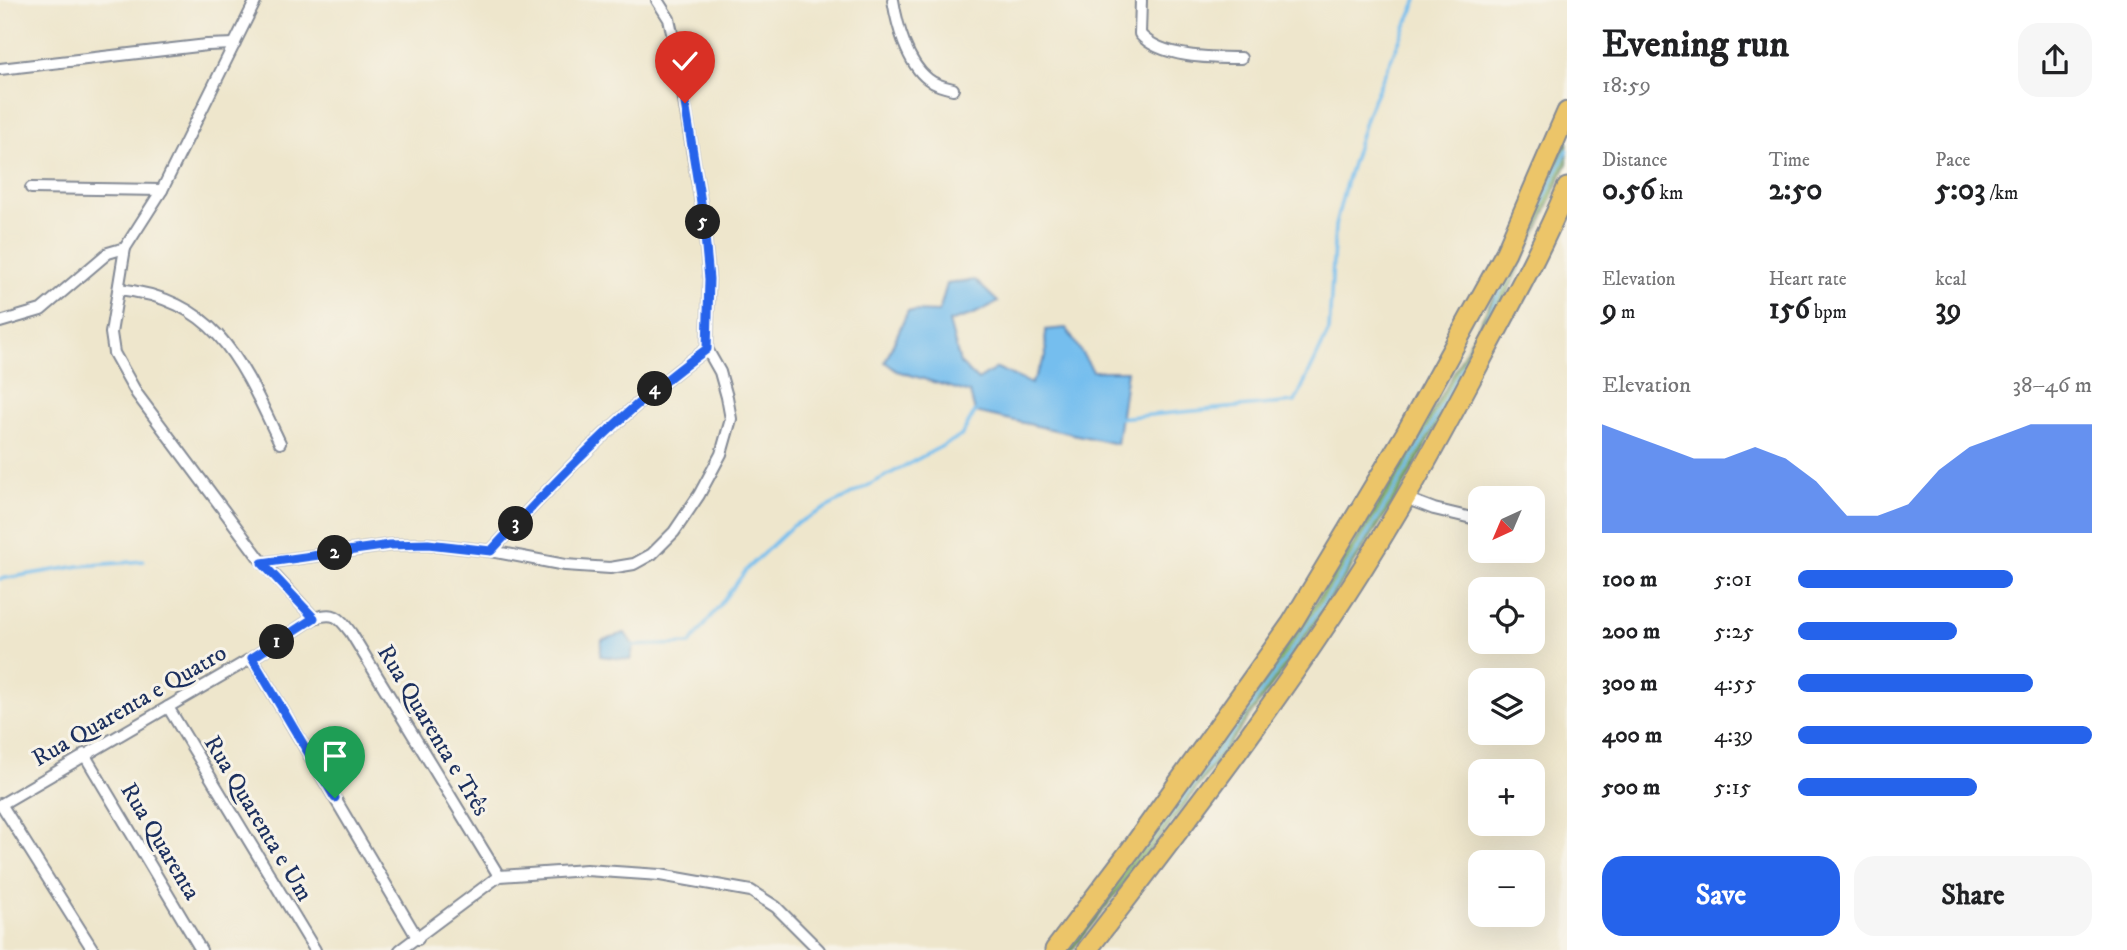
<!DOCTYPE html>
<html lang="en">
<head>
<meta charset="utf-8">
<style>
	:root { --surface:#fff; --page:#f6f6f6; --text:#202124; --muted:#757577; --accent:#2563eb }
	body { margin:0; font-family:"IM FELL DW Pica",serif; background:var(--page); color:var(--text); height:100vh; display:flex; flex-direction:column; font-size:26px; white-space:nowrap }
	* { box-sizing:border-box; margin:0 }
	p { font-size:23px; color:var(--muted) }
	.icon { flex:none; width:38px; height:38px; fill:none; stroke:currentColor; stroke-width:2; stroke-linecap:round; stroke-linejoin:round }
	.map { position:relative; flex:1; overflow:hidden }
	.drawer { display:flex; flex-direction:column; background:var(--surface); width:560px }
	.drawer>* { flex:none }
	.needle { width:46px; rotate:224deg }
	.tools { position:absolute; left:1468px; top:486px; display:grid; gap:14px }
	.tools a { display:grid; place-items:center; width:77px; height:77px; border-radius:14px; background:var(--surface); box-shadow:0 7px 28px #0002; font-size:35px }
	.pin { position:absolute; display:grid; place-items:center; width:60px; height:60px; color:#fff; margin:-72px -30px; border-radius:50% 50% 50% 0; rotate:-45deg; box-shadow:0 0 7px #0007 }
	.pin .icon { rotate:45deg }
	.km { position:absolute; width:35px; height:35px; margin:-18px; border-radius:50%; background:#222; color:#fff; font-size:19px; line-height:35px; text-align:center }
	.round { display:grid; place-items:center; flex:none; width:74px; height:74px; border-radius:21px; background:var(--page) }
	.headline { display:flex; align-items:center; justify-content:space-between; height:119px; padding:0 35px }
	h1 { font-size:38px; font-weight:800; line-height:52px }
	.figures { display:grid; grid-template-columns:repeat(3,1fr); gap:10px; height:119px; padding:7px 35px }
	.figures div { display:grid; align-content:center }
	.figures b { font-size:30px; font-weight:800 }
	.figures small { font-size:19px; font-weight:400 }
	.figures p { font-size:19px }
	.chart { height:196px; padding:14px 35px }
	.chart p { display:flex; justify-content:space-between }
	.chart svg { width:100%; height:126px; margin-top:7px; fill:var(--accent); opacity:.7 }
	.cta { display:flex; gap:14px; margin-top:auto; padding:14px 35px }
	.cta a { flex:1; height:80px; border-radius:21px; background:var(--accent); color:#fff; font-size:28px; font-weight:800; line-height:80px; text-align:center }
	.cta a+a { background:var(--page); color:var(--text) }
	ul { padding:0 35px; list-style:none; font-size:23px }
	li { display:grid; grid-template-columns:112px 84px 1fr; align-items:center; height:52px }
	li i { height:18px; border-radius:9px; background:var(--accent) }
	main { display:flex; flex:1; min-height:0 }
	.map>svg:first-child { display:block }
	.forest { fill:#86b066; stroke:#507062; stroke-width:2 }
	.water { fill:#75beee; stroke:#4876a6; stroke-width:2 }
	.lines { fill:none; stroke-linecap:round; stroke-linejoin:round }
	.stream { stroke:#75beee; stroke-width:3.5 }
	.street-casing { stroke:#848a95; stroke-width:14 }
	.highway-casing { stroke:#848a95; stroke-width:23 }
	.street { stroke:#fff; stroke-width:10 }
	.highway { stroke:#ecc569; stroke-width:19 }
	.route-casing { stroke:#fff; stroke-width:14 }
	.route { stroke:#2563eb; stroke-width:9 }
	.labels { text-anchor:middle; stroke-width:6; stroke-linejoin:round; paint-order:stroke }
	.street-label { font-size:24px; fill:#1b2f5e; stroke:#f7f3e8 }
</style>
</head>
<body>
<main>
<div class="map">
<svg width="1567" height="950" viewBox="0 0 1567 950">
	<rect width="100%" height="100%" fill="#f7f3e8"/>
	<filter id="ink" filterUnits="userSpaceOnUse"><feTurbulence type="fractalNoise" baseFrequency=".0143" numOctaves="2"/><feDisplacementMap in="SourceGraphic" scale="14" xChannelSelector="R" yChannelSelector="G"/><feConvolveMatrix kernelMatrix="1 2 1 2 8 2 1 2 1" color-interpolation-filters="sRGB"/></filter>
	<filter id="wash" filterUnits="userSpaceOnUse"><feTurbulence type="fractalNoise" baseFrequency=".00686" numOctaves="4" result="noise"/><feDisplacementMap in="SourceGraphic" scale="28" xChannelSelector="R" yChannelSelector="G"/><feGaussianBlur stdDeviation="1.57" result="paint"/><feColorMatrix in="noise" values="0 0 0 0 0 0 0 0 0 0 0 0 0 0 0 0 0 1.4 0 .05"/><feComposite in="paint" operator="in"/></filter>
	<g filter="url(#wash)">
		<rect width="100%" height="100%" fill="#eee6cc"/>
		<path class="forest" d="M1567,138V163L1536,234L1500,308L1404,486L1295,654L1170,825L1072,950H1058C1109,882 1160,815 1210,747C1236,714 1262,681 1286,646C1396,487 1491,316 1567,138Z"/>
		<g class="water">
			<path d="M975,280L998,302L974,314L949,322L960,363L978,380L997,368L1031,384L1046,356L1045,330L1066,328L1093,371H1127L1117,444L975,412L970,393L897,371L885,362L908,311L939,312L947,284Z"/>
			<path d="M625,633L634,646L630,660L600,656L602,640Z"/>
		</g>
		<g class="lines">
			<g class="stream">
				<path d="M1117,418L1295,402L1329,331L1335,226L1346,183L1368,112L1417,0"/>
				<path d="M0,579L79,566L144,561"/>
				<path d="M630,646L690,644L747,569L792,526L961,436L975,412L979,410"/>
				<path d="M1145,847C1250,713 1349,575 1431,426C1481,336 1523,243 1567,150"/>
			</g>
		</g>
	</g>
	<g filter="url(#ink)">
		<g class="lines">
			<defs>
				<g id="street">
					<path d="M893,0C897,25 907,63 928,79C935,85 944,87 953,89"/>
					<path d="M1141,0L1140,34C1160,58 1212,58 1241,58"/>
					<path d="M0,69L207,45L235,44"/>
					<path d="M31,188L162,190"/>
					<path d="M125,248L111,333L114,353L137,394L263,563L314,618"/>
					<path d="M119,289C218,300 242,363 280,443"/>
					<path d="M0,322L41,310L108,253L125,248L162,190L256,0"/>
					<path d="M1405,498L1434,509L1480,520"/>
					<path d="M491,551C558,478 626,407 707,349"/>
					<path d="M263,563L390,545L428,544L491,551L565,565L610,568L634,564L652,554L674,532L699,495L721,454L731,419L727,397L720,372L707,349L709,279L703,215L676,51L669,19L657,0"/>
					<path d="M252,658L418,939"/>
					<path d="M168,707L315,950"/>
					<path d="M84,754L201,950"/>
					<path d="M1,804L93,950"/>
					<path d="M0,805L252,658L314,618C335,611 339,617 351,633L499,876"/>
					<path d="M400,950L499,876L586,870L660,875L751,891L776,907L819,950"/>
				</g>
				<g id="highway">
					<path d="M1055,950L1130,851L1292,623L1405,435L1506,252L1567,112"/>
					<path d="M1087,950C1195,810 1304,669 1394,517C1426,464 1455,409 1484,354C1513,300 1543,246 1567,188"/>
				</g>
			</defs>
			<use href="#street" class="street-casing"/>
			<use href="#highway" class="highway-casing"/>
			<use href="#street" class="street"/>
			<use href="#highway" class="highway"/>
		</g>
	</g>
	<g class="lines" filter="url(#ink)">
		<defs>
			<path id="route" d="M335,798L252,658L314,618L262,563L390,545L428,544L491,551C558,478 626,407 707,349L709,279L703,215L685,103"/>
		</defs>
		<use href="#route" class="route-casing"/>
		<use href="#route" class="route"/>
	</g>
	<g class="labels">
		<g class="street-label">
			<text transform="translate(129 705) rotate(-30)" y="8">Rua Quarenta e Quatro</text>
			<text transform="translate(434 730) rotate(59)" y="8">Rua Quarenta e Três</text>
			<text transform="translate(259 818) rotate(59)" y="8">Rua Quarenta e Um</text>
			<text transform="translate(161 841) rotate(59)" y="8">Rua Quarenta</text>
		</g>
	</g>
</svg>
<div class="tools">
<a><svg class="needle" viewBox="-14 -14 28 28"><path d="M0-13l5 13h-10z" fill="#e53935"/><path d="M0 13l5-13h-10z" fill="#757577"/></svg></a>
<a><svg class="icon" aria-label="locate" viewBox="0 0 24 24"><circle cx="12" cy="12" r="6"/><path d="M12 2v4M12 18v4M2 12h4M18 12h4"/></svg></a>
<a><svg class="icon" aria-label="layers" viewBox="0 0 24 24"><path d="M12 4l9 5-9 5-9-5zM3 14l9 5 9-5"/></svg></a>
<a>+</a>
<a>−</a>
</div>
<div class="pin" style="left:335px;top:798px;background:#1e9e55"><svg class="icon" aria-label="arrive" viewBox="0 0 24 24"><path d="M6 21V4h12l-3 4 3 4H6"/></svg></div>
<div class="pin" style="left:685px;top:103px;background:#d93025"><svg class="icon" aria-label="check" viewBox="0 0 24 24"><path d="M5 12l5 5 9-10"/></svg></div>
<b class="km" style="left:277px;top:642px">1</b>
<b class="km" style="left:335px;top:553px">2</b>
<b class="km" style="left:516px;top:524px">3</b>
<b class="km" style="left:655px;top:389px">4</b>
<b class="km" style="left:703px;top:222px">5</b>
</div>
<section class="drawer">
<div class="headline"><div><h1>Evening run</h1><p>18:59</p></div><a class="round"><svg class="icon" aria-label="share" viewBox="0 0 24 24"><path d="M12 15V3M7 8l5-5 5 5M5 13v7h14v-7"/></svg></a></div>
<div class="figures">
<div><p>Distance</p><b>0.56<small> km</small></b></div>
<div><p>Time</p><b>2:50</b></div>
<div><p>Pace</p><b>5:03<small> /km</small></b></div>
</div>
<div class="figures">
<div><p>Elevation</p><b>9<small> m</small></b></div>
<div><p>Heart rate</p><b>156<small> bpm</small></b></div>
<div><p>kcal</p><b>39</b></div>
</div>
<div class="chart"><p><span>Elevation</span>38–46 m</p>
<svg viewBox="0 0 160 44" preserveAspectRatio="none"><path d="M0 44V6L10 10L20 14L30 18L40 18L50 14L60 18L70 26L80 38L90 38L100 34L110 22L120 14L130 10L140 6L150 6L160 6V44z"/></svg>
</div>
<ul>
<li><b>100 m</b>5:01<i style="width:73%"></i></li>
<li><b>200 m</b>5:25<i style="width:54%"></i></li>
<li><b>300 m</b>4:55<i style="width:80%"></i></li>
<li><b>400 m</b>4:39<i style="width:100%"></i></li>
<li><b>500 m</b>5:15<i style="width:61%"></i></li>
</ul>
<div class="cta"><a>Save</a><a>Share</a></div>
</section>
</main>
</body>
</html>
